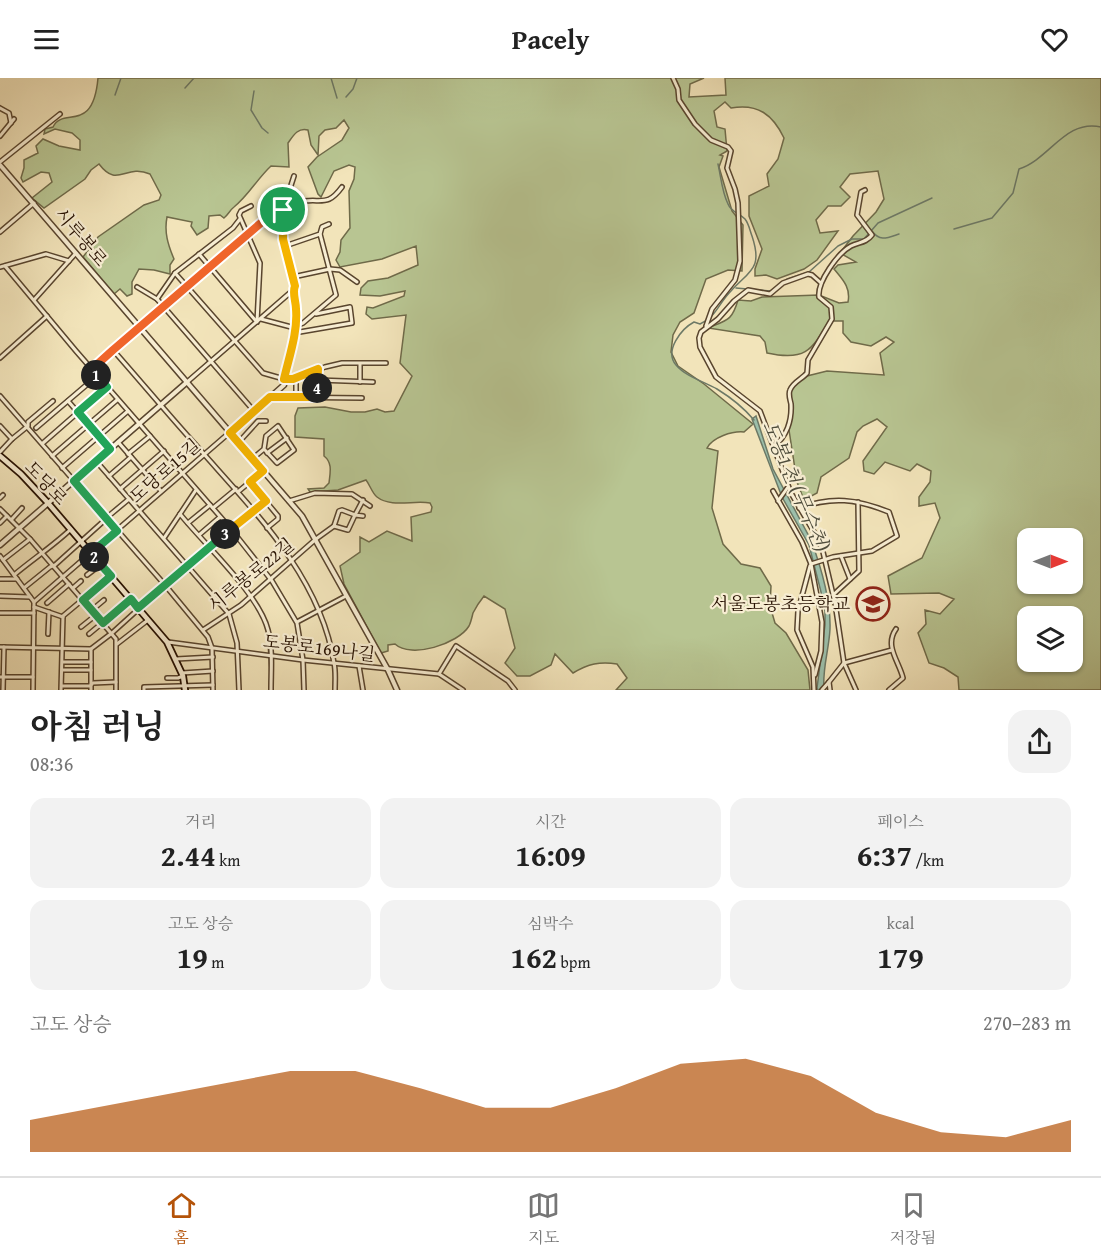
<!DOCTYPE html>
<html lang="ko">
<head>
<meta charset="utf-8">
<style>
	:root { --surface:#fff; --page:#f2f2f2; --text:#222; --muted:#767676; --line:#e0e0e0; --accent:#b45309 }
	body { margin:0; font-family:"Gentium Book Plus","Noto Serif KR",serif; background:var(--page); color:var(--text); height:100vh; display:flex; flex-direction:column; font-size:22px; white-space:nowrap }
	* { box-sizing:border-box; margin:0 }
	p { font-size:20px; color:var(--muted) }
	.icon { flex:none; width:33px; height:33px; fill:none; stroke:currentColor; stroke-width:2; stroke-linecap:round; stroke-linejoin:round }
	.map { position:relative; height:612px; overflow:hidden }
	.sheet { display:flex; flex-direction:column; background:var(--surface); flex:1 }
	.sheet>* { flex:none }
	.needle { width:39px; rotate:90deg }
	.fabs { position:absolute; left:1017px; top:450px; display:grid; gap:12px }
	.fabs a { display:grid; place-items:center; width:66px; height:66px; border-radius:12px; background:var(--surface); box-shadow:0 2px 4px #0004; font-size:30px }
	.pin { position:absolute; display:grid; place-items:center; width:51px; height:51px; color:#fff; margin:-26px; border:3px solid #fff; border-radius:50%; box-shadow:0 2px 6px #0007 }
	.km { position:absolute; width:30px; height:30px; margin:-15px; border-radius:50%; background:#222; color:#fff; font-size:16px; line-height:30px; text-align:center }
	.round { display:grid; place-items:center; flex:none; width:63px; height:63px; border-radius:18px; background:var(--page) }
	.summary { display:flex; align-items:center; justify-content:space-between; height:102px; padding:0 30px }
	h1 { font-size:33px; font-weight:700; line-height:45px }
	.metrics { display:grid; grid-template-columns:repeat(3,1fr); gap:9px; height:102px; padding:6px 30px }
	.metrics div { display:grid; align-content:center; border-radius:15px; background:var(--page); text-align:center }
	.metrics b { font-size:30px; font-weight:700 }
	.metrics small { font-size:16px; font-weight:400 }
	.metrics p { font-size:16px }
	.chart { height:168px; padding:12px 30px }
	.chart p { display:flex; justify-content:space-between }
	.chart svg { width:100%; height:108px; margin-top:6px; fill:var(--accent); opacity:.7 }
	header { display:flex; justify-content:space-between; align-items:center; height:78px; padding:0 30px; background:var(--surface); font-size:27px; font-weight:700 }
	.tabs { display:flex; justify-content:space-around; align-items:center; height:84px; border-top:2px solid var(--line); background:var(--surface); font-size:16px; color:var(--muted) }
	.tabs a { display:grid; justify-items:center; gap:3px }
	.tabs .active { color:var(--accent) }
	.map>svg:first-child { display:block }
	.green { fill:#b8c592; stroke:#6f6a49; stroke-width:1.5; fill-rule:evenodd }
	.water { fill:#9cbfaa; stroke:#6d7966; stroke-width:1.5 }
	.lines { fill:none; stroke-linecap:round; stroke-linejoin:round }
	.stream { stroke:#6d7966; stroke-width:1.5 }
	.minor-casing { stroke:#59452e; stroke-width:6 }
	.tertiary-casing { stroke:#59452e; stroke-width:7 }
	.secondary-casing { stroke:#261000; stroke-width:8 }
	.minor { stroke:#f7edd2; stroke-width:3 }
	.tertiary { stroke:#f7edd2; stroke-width:4 }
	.secondary { stroke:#f7edd2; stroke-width:4.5 }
	.split-1-casing { stroke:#fff; stroke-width:12 }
	.split-2-casing { stroke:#fff; stroke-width:12 }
	.split-3-casing { stroke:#fff; stroke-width:12 }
	.split-4-casing { stroke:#fff; stroke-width:12 }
	.split-5-casing { stroke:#fff; stroke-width:12 }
	.split-1 { stroke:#f0652b; stroke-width:8 }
	.split-2 { stroke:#22a559; stroke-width:8 }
	.split-3 { stroke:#22a559; stroke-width:8 }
	.split-4 { stroke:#f5b400; stroke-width:8 }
	.split-5 { stroke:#f5b400; stroke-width:8 }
	.labels { text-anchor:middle; stroke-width:4.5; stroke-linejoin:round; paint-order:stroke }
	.street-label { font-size:18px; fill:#261000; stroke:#f7edd2 }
	.poi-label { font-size:18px; fill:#261000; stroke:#f7edd2; text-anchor:end }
	.water-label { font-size:20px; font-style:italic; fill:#4f4d3c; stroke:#f7edd2 }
</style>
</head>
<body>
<header><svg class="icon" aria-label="menu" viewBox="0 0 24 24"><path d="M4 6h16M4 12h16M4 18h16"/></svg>Pacely<svg class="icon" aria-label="heart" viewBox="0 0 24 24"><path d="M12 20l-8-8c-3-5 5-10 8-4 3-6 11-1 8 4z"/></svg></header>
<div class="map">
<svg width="1101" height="612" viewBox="0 0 1101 612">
	<rect width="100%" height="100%" fill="#f2e4ba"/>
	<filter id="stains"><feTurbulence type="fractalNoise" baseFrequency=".00333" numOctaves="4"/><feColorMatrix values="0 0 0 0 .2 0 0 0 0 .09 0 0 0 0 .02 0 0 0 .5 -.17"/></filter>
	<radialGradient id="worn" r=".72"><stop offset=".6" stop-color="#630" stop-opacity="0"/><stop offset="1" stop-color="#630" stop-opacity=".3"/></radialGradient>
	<path class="green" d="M98,0H704L690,6L689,19L726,17L725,0H1101V612H959L958,599L944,590L929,585L918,555L926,546L925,532L940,536L954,521L939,515L891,516L888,498L922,480L940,440L935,425L919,428V419L930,404L931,393L917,386L910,393L885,384L874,396L864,393L863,383L887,349L877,341L863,348L857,354L849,380L821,399L817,415L804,422L797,404L789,352V315L795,305L807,298L827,293L884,297L880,275L894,264L886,259L871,268L851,264L843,255V243H829C811,274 804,283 767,275L765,264L760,258L708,250C727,242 732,243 738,222L751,223L762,219L819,217L839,225L848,224C851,209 842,201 834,191L838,187L856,184L840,175L853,158L876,134L884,121L878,93L850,96L840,109L850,119L841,128H828L816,142L820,155L838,153L817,182L804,191L777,201L766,197L755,198V191L762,171L749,138V118L769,108L767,96L778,81L784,60C773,37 758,25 731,30L725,24L714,33L717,49L725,51L727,73L720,77L723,78L719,89L732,133L743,147L742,193L728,192L706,201L694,235L680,244L673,257L671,274L678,288L704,306L753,346L744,354C732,353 713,359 707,370L718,373L712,430L723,466L741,486L760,490L771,508L770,528L775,545L786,555L808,592L810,612H616L627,600L617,586C600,583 588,586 573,595L555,576L551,587L530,598H517L505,585L515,570L505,531L484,518C480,523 476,529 473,535C472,539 471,544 469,548C458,566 411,581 395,566L388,567V573L381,575L344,506L340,488L360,474V459L369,464L387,453L412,463L411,439L431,434L432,429L430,425C414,422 391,430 377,419C372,415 370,407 366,402L338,412L310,414L308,411L324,410L329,405C330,395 333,385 324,378V361L295,359V338L298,330L325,329L351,334H365L377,331L385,334L394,333L412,298L400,285L406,237L372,241L366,236L367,229L373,230L404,218L405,213L380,218L360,217L361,210L368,203L388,200L418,187L416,168L382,181L340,189L336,182L340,174L341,162L350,150L349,113L354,101L355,89L349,87L334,93L321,119L318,116L308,89L317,79L342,62L349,50L344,42L336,50L325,52L319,58L318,77L311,67L308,52C298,49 293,58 288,65L289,89L271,88C257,101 248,118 234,129C230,132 228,137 224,140L220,137L209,138L208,150L197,157L191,148L192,144L167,139C164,154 168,167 174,181L170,187V196L154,192L139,191L132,204V216L127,218L120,211L114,216L83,179L98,159L144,127L159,122L161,117L150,96C125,85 118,111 99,86L91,92L85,101L44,130L32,120L52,104L49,95L41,94L23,104L21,100L24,90V82L38,75L36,68L43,61L59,68L80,72V62L72,55L55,51L44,56L45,51L53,49C63,28 93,57 98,0ZM1028,460H1072V506H1028ZM1028,538H1072V584H1028Z"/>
	<path class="water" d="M756,338L773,391L811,462C821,489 831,522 830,551C829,572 822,591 824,612H818L817,610L825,547V533L821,514L809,467L782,419L752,341Z"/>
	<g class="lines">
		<g class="stream">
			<path d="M331,0L337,20"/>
			<path d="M185,10L194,0"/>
			<path d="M254,13L251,32L262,50L268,55"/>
			<path d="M115,17L121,0"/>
			<path d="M346,19L353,11L357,0"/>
			<path d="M718,86C721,99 722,114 728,126C731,134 739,135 745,141C749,146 750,153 752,158C763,191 750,192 731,213C718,226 717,238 700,246L694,244C681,251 664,273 676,287C686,299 705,304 717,311C730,319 744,330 754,342"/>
			<path d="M954,151L992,140L1013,115L1019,91C1050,81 1065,41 1101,49"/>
			<path d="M872,153C880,164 887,160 899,156"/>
			<path d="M736,210L770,213L787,201L809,194L838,168L852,161H864L878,145L932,120"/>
		</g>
		<defs>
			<g id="minor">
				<path d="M673,0L678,11L679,22L695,46L711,62L728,69L731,73L727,90L735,111L738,125L740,183L735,202L712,231L706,248"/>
				<path d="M0,30L9,35L11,45"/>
				<path d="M0,58L14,41"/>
				<path d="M0,84L60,36"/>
				<path d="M286,123C293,126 296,123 304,123C323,121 328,128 342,109"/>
				<path d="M251,128L241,133L239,137L260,185L257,244"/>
				<path d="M0,154L34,125"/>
				<path d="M285,168L320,156L322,149L329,146"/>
				<path d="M199,176L256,243"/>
				<path d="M5,188L76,273L231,451L272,503L297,545L303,582L304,612"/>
				<path d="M0,189L46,176L69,183"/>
				<path d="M175,195L263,295L284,301H293L325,289L342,285H386"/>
				<path d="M293,199L330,191L340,192L357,204"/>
				<path d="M821,205L812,197L808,196L783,205L770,216L748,212L734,223L718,241L701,254L699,260L700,269L716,299L760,333L791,415L817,459L823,474L835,525L844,585L856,612"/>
				<path d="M137,209L157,221L254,333"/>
				<path d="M157,221L175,195L233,150L240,141"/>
				<path d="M34,222L76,175"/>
				<path d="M261,241L295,250"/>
				<path d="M296,248L303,245L336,217L320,156"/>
				<path d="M294,255L352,245L350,229L316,236"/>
				<path d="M113,272C143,306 172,341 203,375C257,436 321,501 334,585C336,593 335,603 335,612"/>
				<path d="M0,280L47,238"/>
				<path d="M92,291L262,144L283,132"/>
				<path d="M296,300V319"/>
				<path d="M284,301C290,274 304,240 292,213"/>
				<path d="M318,302L373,304"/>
				<path d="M360,304V286"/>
				<path d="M186,305L292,213L295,208L283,161V132L294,98"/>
				<path d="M0,318L165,507L208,559L212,570L213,612"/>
				<path d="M271,319L362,320"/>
				<path d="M317,319L318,291"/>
				<path d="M68,323L110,371"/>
				<path d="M0,348L12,361"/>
				<path d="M36,350L97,298"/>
				<path d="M118,364L161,413"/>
				<path d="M43,365L107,309"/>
				<path d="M238,365L258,343H266"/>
				<path d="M773,369C787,359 792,342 791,326C790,321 788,316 790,312C793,304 802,301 807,295L808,282L832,241L831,229L819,219C817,204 838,175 851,168C859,164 866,165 872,157L857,137L861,114L865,112"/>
				<path d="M0,374L12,361L28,348V344L53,323"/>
				<path d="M267,375L287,360"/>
				<path d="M128,376L150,358"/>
				<path d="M52,378L117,322"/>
				<path d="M252,381L264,371L266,358L278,348L294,372L277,385L264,371"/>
				<path d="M96,383L229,536L237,565L239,612"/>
				<path d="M62,390L128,333"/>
				<path d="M109,398L131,379"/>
				<path d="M250,404L278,438V441L267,450"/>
				<path d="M120,411L164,373"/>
				<path d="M239,413L263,393"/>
				<path d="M773,413L802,464L811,486L822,544L821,573L815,597"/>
				<path d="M0,420L3,417"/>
				<path d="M363,422L355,437L342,432L339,433L334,448L348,452L355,437L363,438"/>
				<path d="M289,423L315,415L352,416L370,428"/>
				<path d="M778,423L788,409"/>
				<path d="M213,430L236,411"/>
				<path d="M799,430C832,418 857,421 889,434L897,458L872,473L833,479L811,486"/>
				<path d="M0,431L30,461L116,561V612"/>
				<path d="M111,436L129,421"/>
				<path d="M180,436C204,466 259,516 268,552C273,571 271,592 271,612"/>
				<path d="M12,441L22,430"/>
				<path d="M0,445L7,438"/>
				<path d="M188,445L210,427"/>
				<path d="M199,457L220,439"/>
				<path d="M164,460L196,412"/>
				<path d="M0,478L34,524"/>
				<path d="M841,478L850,501"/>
				<path d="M3,482L30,461"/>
				<path d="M810,488L798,533L797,552L813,589L814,612"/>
				<path d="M14,497C33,481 53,468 71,451"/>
				<path d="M87,497L100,487"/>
				<path d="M0,501H17"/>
				<path d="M24,510L50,489L55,487L106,441"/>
				<path d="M73,510L81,503"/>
				<path d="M833,517L859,493L858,424"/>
				<path d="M0,518L30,519"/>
				<path d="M47,525L69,506"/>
				<path d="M34,529L63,539"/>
				<path d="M92,532L104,522"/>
				<path d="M0,535H34"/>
				<path d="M297,544L346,518"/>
				<path d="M81,549L96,537"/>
				<path d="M203,552L241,527L316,461L334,448"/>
				<path d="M48,556L49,534"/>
				<path d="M89,556L131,521"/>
				<path d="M168,564L303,582L439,596L463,612"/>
				<path d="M117,566L148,542"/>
				<path d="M0,569L91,571L112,555L165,507L266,423"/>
				<path d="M176,581L213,579"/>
				<path d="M63,584H91"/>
				<path d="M359,588L363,612"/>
				<path d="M63,592H91"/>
				<path d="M182,595L213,593"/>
				<path d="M439,596L456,568L508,603L515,612"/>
				<path d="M0,599H33"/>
				<path d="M167,600H178L183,598"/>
				<path d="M62,608H90L93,605L116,604"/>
				<path d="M3,612L4,569"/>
				<path d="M33,612L34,524L229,355"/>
				<path d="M61,612L63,538L111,498"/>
				<path d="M91,612V571"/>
				<path d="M144,612V609L213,607"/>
				<path d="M822,612L829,604"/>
				<path d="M830,612L829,604L844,585L892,572"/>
				<path d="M889,612L903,600C899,583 884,568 896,551"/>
			</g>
			<g id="tertiary">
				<path d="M0,87L302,438L388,592L397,612"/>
				<path d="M230,355L284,307V301"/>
				<path d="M0,467L186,305"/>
			</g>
			<path id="secondary" d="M0,378L21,396L48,425L167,564L183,598L185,612"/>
		</defs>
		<use href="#minor" class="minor-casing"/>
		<use href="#tertiary" class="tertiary-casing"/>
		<use href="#secondary" class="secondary-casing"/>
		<use href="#minor" class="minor"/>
		<use href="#tertiary" class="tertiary"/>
		<use href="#secondary" class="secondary"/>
	</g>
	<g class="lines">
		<defs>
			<path id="split-1" d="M96,297L92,291L113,272L262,144L283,132"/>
			<path id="split-2" d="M94,479L91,475L117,453L74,403L110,371L78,334L107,309L96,297"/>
			<path id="split-3" d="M94,479L111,498L83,522L103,545L131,521L138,530L225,456"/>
			<path id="split-4" d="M225,456L266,423L250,404L263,393L230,355L270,319H317V310"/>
			<path id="split-5" d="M283,132V161L295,208C292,215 296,223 296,231C298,254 289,279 284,301H293L318,291L317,310"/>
		</defs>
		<use href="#split-1" class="split-1-casing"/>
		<use href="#split-2" class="split-2-casing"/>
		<use href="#split-3" class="split-3-casing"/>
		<use href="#split-4" class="split-4-casing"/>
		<use href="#split-5" class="split-5-casing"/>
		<use href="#split-1" class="split-1"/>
		<use href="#split-2" class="split-2"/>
		<use href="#split-3" class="split-3"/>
		<use href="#split-4" class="split-4"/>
		<use href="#split-5" class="split-5"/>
	</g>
	<defs>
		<symbol id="school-ring" viewBox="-11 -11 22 22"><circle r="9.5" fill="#f7edd2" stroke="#8f2418" stroke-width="1.5"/><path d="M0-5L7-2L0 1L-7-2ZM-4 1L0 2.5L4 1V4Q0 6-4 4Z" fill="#8f2418"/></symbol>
	</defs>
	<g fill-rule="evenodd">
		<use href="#school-ring" x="854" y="507" width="38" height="38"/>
	</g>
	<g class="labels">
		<g class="street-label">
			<text transform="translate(81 159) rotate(50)" y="6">시루봉로</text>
			<text transform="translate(165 393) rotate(-41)" y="6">도당로15길</text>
			<text transform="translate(46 405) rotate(47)" y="6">도당로</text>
			<text transform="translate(251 497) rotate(-39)" y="6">시루봉로22길</text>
			<text transform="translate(319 570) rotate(7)" y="6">도봉로169나길</text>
		</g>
		<g class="poi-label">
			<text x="850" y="532">서울도봉초등학교</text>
		</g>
		<g class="water-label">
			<text transform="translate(796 408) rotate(67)" y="7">도봉1천 (무수천)</text>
		</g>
	</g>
	<rect width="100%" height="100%" filter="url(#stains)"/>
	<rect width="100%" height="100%" fill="url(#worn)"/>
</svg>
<div class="fabs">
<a><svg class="needle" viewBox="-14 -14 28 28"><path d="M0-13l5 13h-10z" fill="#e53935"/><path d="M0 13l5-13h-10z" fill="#767676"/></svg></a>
<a><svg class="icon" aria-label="layers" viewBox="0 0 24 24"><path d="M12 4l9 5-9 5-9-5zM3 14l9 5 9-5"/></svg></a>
</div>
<div class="pin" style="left:283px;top:132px;background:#1e9e55"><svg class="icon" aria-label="arrive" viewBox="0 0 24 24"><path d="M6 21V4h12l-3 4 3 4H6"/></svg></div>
<b class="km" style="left:96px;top:297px">1</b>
<b class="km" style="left:94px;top:479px">2</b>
<b class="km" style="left:225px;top:456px">3</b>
<b class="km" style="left:317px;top:310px">4</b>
</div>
<section class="sheet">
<div class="summary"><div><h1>아침 러닝</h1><p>08:36</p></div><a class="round"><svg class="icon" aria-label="share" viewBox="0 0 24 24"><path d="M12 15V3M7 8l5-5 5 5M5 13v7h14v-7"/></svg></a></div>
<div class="metrics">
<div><p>거리</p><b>2.44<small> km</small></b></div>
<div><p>시간</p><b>16:09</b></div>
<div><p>페이스</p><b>6:37<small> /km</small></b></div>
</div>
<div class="metrics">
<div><p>고도 상승</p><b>19<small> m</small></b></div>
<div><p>심박수</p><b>162<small> bpm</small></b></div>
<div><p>kcal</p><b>179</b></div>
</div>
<div class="chart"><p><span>고도 상승</span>270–283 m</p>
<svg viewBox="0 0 160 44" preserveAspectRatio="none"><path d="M0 44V31L10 26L20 21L30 16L40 11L50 11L60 18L70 26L80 26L90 18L100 8L110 6L120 13L130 28L140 36L150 38L160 31V44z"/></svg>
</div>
</section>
<nav class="tabs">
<a class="active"><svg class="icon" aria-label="home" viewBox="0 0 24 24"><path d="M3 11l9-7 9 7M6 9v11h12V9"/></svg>홈</a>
<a><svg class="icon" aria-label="map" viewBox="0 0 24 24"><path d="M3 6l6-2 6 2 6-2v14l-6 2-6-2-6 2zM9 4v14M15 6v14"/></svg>지도</a>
<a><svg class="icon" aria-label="saved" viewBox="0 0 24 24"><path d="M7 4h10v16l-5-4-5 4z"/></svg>저장됨</a>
</nav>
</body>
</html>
